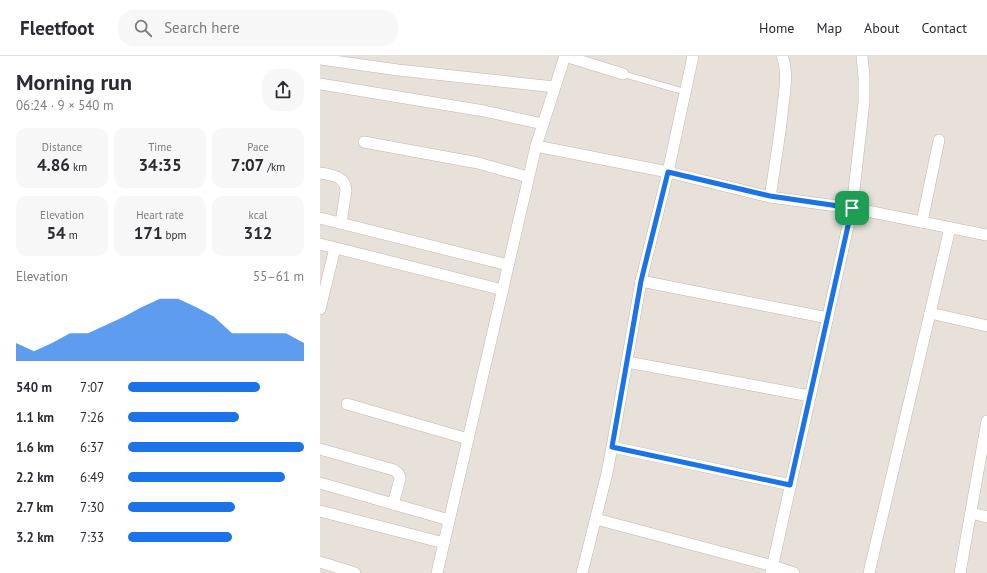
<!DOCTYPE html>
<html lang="en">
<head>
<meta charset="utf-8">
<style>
	:root { --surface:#fff; --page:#f7f7f7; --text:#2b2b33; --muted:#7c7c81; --line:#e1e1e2; --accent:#1a73e8 }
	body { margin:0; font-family:"PT Sans",sans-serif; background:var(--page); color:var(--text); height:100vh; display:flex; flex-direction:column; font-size:15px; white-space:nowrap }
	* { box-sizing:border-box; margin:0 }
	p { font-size:13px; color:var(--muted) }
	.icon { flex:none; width:22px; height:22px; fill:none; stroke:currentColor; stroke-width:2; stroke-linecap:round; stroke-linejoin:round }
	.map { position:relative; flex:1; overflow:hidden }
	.side { display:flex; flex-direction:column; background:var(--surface); width:320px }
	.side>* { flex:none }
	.pin { position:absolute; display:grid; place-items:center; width:34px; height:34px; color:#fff; margin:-17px; border-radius:8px; box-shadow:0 2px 6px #0006 }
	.round { display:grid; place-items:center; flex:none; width:42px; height:42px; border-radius:16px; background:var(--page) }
	.headline { display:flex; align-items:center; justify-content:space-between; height:68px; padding:0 16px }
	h1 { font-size:22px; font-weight:800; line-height:30px }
	.stats { display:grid; grid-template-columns:repeat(3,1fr); gap:6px; height:68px; padding:4px 16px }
	.stats div { display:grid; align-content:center; border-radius:10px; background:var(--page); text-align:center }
	.stats b { font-size:17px; font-weight:800 }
	.stats small { font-size:11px; font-weight:400 }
	.stats p { font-size:11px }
	.chart { height:112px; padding:8px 16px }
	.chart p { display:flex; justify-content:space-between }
	.chart svg { width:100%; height:72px; margin-top:4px; fill:var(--accent); opacity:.7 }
	ul { padding:0 16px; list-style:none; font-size:13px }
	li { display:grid; grid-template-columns:64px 48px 1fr; align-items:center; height:30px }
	li i { height:10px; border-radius:5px; background:var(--accent) }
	header { display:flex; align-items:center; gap:24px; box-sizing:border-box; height:56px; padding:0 20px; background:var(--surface); border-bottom:1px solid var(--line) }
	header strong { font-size:19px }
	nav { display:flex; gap:22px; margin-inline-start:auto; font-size:14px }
	.search { width:280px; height:36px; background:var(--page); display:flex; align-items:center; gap:10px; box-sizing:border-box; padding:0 14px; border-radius:16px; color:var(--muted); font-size:15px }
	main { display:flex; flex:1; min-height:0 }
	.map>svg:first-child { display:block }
	.residential { fill:#e7e1d9 }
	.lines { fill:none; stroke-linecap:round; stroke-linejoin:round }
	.lane-casing { stroke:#beb7ae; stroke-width:7 }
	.street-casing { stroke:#beb7ae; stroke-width:12 }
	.lane { stroke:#fff; stroke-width:5.5 }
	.street { stroke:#fff; stroke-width:11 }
	.route-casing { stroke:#fff; stroke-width:8 }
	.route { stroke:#1a73e8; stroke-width:5 }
</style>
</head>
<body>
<header>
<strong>Fleetfoot</strong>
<div class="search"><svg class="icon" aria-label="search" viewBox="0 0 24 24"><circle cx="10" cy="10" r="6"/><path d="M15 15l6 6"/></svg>Search here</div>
<nav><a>Home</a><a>Map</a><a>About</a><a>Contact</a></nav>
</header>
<main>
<section class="side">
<div class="headline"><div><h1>Morning run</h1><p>06:24 · 9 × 540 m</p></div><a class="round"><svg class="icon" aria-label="share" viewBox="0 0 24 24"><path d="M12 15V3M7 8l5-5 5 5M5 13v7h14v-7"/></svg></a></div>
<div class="stats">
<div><p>Distance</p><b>4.86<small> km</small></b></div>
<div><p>Time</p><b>34:35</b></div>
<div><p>Pace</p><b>7:07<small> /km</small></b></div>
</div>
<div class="stats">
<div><p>Elevation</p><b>54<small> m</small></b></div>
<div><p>Heart rate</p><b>171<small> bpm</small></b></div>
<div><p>kcal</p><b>312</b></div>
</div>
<div class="chart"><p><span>Elevation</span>55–61 m</p>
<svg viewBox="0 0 160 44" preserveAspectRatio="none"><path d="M0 44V33L10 38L20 33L30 27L40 27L50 22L60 17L70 11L80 6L90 6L100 11L110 17L120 27L130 27L140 27L150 27L160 33V44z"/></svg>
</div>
<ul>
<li><b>540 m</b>7:07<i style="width:75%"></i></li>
<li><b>1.1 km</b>7:26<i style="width:63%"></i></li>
<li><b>1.6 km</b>6:37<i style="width:100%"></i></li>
<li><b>2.2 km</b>6:49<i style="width:89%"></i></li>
<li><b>2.7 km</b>7:30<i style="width:61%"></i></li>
<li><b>3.2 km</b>7:33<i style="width:59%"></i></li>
</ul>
</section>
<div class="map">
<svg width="667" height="517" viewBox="0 0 667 517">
	<rect width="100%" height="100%" fill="#f3f0eb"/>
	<rect class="residential" x="0" y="0" width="667" height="517"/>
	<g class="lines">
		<defs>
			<path id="lane" d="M303,18L365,36"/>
			<g id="street">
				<path d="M245,0L303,18"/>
				<path d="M0,3L78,14L235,31"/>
				<path d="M0,28L164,55L223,68"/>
				<path d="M44,86L158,107L208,121"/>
				<path d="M216,90L348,116L450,141L532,152L667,179"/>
				<path d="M0,117C11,119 25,120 26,134L21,167"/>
				<path d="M450,141C455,110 460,80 463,49C465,34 468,14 462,0"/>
				<path d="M0,162L188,209"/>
				<path d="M602,166L619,84"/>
				<path d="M0,188L183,234"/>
				<path d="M321,225L508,262"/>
				<path d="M0,253L15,192"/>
				<path d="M610,257L667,270"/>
				<path d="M307,306L490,340"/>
				<path d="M27,348L148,383"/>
				<path d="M292,391L471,429"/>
				<path d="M0,393L74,414C77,416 80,418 80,423L73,448"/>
				<path d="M0,427L129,464"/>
				<path d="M0,455L124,487"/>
				<path d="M651,457L667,461"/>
				<path d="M276,463L453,510L474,517"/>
				<path d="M0,506L35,517"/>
				<path d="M117,517L216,90L245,0"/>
				<path d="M262,517L287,417L292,391L321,225L348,116L373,0"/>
				<path d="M451,517L532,152L544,46V21L542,0"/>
				<path d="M549,517L630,172"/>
				<path d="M640,517L667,365"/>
			</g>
		</defs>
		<use href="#lane" class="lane-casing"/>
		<use href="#street" class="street-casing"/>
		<use href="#lane" class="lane"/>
		<use href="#street" class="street"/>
	</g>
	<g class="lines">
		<defs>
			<path id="route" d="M348,116L450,140L532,152L470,429L292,391L321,225Z"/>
		</defs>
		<use href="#route" class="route-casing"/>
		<use href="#route" class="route"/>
	</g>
</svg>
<div class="pin" style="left:532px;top:152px;background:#1e9e55"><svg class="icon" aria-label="arrive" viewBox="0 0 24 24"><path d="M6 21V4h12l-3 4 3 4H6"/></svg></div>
</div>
</main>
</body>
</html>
